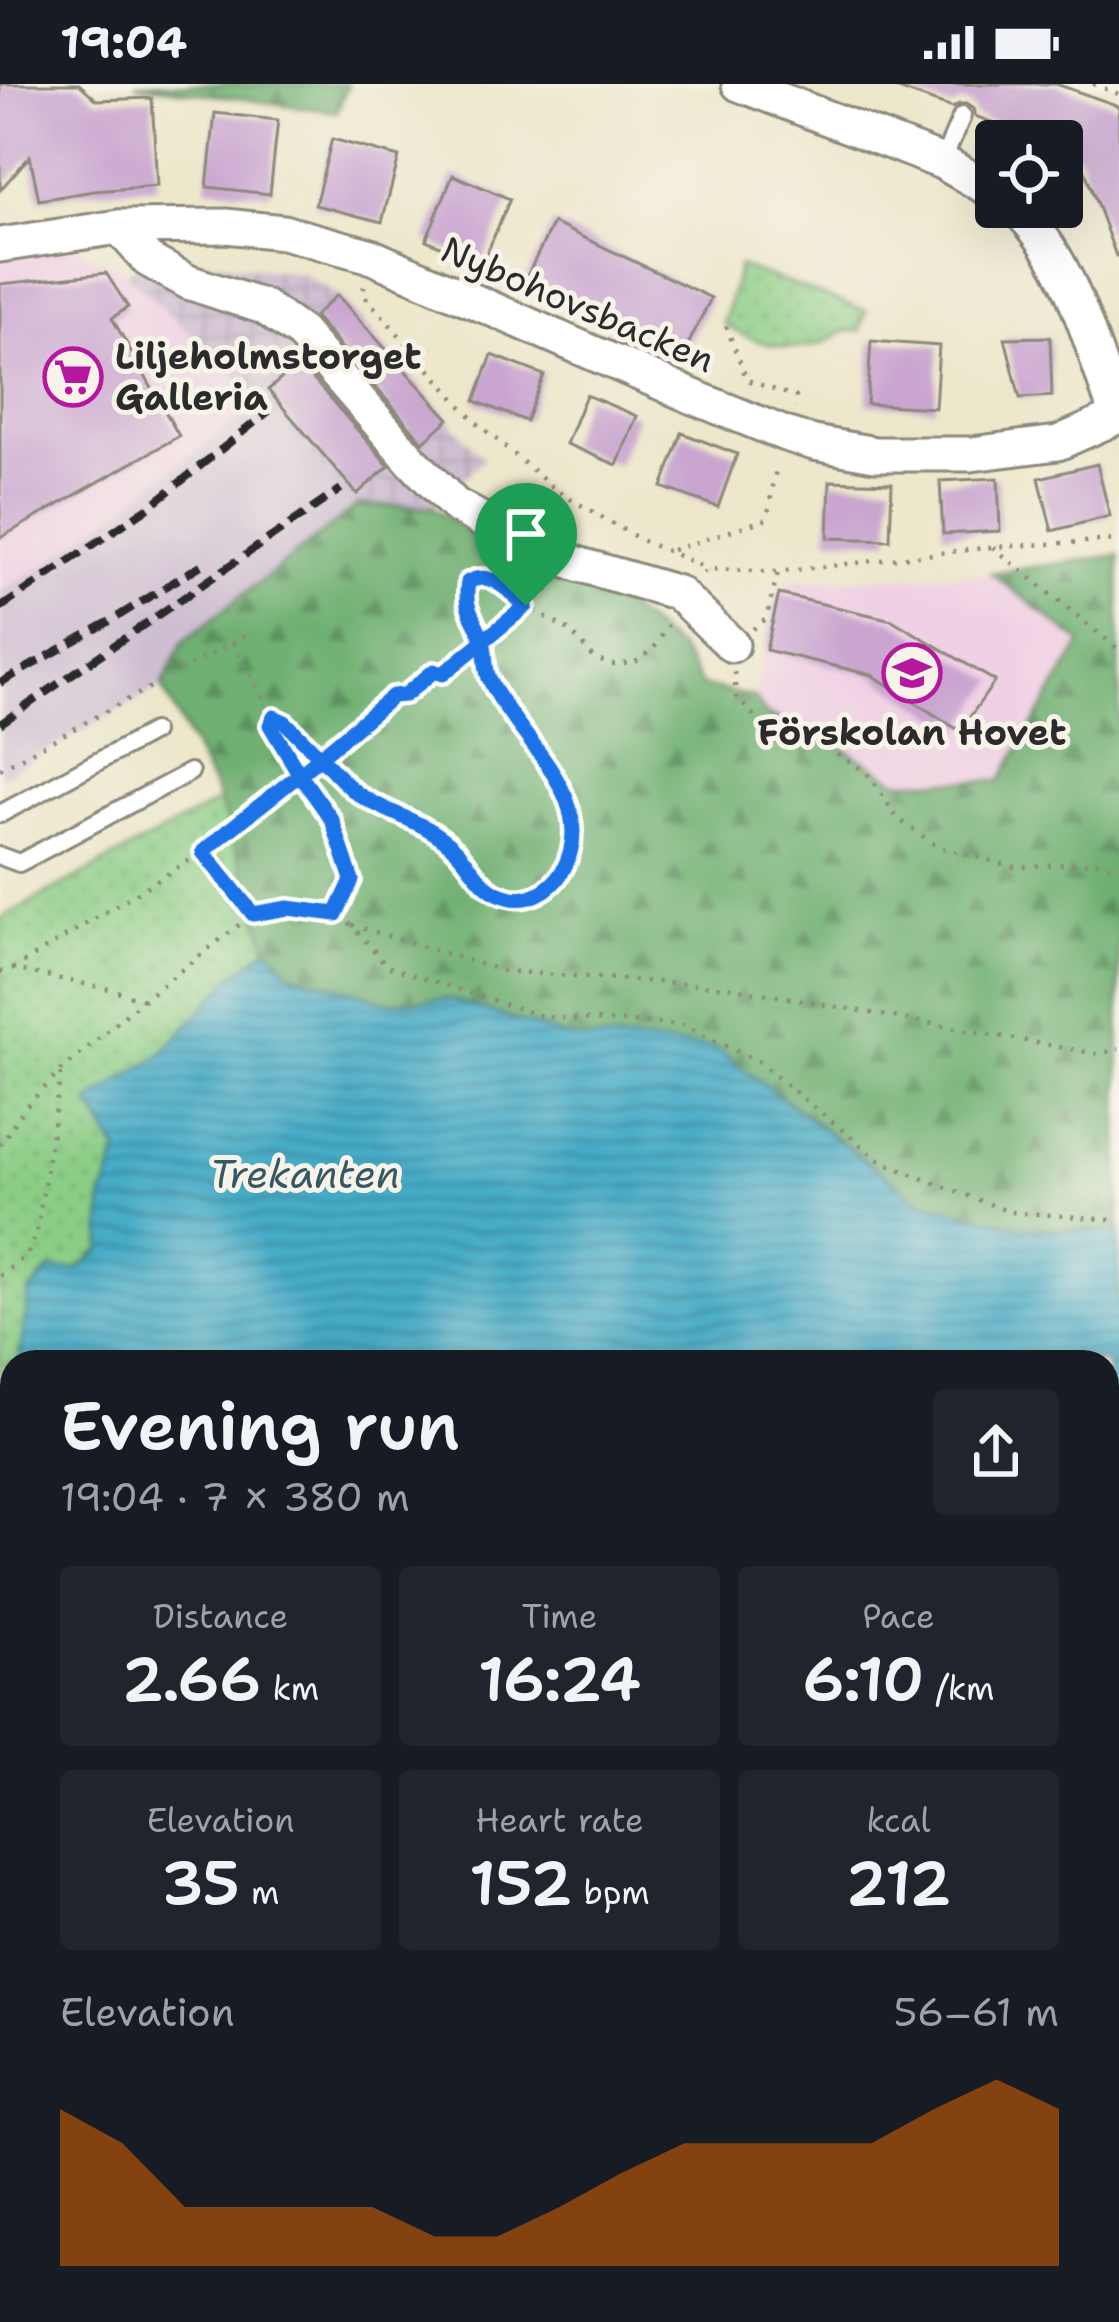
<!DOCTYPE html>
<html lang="en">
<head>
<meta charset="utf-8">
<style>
	:root { --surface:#171b24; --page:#20242c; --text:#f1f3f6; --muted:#9ea1a6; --accent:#b45309 }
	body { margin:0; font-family:"Shantell Sans",sans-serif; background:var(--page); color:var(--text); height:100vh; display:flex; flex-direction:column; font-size:45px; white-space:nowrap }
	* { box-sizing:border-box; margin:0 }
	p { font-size:39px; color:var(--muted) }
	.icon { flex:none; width:66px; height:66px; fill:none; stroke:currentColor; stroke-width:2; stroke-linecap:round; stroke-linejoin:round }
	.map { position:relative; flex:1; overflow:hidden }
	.drawer { position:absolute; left:0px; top:1266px; width:1119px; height:972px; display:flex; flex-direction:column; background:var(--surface); border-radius:36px 36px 0 0; box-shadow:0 12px 48px #0002 }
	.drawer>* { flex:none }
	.buttons { position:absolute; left:975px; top:36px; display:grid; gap:24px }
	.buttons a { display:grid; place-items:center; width:108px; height:108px; border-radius:12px; background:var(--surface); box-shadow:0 12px 48px #0002; font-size:60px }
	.pin { position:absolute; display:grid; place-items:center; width:102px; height:102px; color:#fff; margin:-123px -51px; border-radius:50% 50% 50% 0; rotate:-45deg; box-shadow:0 0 12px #0007 }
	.pin .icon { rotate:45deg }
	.round { display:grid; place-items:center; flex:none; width:126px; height:126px; border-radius:12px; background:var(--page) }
	.head { display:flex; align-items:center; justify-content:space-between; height:204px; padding:0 60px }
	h1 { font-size:66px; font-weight:600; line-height:90px }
	.figures { display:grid; grid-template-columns:repeat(3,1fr); gap:18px; height:204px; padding:12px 60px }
	.figures div { display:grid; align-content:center; border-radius:12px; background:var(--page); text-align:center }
	.figures b { font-size:60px; font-weight:600 }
	.figures small { font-size:33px; font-weight:400 }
	.figures p { font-size:33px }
	.chart { height:336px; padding:24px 60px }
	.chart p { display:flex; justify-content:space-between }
	.chart svg { width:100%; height:216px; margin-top:12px; fill:var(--accent); opacity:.7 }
	.status { display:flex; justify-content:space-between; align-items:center; height:84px; padding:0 60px; background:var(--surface); direction:ltr }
	.status svg { height:33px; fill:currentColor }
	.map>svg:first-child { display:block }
	.built { fill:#f0d0e4 }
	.industrial { fill:url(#industrial-grid) }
	.railway { fill:#cebed1 }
	.forest { fill:url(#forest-firs); stroke:#4e6e4e; stroke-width:3 }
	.park { fill:url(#park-dots); stroke:#5b7c58; stroke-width:3 }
	.water { fill:url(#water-rules); stroke:#396c79; stroke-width:3 }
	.building { fill:#c9a5d0 }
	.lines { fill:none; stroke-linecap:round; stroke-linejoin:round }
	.lane-casing { stroke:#8c897b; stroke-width:22 }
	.street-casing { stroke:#8c897b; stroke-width:39 }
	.secondary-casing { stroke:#8c897b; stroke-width:54 }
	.path { stroke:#8c897b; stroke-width:4.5; stroke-dasharray:3 9; stroke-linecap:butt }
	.lane { stroke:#fff; stroke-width:16 }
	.street { stroke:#fff; stroke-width:33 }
	.secondary { stroke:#fde4d1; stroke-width:48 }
	.tram { stroke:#2b2b2b; stroke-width:3 }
	.rail { stroke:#2b2b2b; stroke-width:8; stroke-dasharray:18 9; stroke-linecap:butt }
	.route-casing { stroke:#fff; stroke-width:24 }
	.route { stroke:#1a73e8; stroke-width:15 }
	.labels { text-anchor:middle; stroke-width:10; stroke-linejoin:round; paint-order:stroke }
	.street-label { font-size:36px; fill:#2b2b2b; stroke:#f7f3e8 }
	.poi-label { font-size:36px; font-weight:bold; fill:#2b2b2b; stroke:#f7f3e8; text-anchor:start }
	.water-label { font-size:39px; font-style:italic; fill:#355862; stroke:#f7f3e8 }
</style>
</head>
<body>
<div class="status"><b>19:04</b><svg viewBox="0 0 49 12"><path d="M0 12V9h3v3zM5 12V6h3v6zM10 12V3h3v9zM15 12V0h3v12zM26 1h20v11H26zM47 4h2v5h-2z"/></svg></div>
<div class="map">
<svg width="1119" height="2238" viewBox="0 0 1119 2238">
	<defs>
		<pattern id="industrial-grid" width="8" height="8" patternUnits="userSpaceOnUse" patternTransform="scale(3)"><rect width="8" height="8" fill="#cebed1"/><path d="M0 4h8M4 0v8" fill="none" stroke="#b1a3b4"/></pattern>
		<pattern id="forest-firs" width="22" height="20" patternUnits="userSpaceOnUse" patternTransform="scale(3)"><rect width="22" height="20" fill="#70b072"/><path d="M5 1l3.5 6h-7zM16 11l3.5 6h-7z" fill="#5c8f5e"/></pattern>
		<pattern id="park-dots" width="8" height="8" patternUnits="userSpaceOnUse" patternTransform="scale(3)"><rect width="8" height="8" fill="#8bcd85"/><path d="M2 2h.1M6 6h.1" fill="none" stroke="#78b073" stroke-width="1.8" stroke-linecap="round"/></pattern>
		<pattern id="water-rules" width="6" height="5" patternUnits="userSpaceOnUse" patternTransform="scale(3)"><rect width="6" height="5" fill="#47acc7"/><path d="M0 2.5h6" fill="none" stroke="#3b8ca2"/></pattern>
	</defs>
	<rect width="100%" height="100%" fill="#f7f3e8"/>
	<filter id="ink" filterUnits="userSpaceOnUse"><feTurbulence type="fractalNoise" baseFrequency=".00833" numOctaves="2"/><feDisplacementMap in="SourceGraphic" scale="24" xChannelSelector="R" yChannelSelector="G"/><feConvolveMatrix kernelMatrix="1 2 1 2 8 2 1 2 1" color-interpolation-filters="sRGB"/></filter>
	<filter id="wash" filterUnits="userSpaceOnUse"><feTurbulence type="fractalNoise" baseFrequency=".004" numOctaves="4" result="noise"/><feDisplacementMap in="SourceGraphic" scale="48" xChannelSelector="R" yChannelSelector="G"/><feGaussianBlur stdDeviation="2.7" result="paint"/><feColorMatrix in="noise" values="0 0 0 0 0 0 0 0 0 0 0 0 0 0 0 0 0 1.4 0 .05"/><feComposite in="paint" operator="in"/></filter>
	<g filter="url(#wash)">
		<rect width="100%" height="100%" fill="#ede7cb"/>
		<g class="built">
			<path d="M65,158L125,188L262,318L52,477L0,507V167Z"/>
			<path d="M991,489L1082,559L1000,697H898L819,649L766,631L754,613L779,510L788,498Z"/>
		</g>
		<g class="industrial">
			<path d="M168,172L303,190L337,211L484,375L433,423L357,422L262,318L125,188Z"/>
			<path d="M0,1689L12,1698V2177L4,2188L0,2185Z"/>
		</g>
		<path class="railway" d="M262,318L357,422L183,558L162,602L0,694V507L52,477Z"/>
		<g class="forest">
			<path d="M135,0H348L337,28Z"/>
			<path d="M357,422L433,423L507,475L625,523L679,565L702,602L754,613L766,631L819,649L898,697H1000L1082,559L991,489L1119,471V1149L1021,1143L920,1117L714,963L571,954L451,915L389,918L291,889L268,864L220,717L162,602L183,558Z"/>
			<path d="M1119,2171V2238H992L1018,2226H1107V2177Z"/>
		</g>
		<g class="park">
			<path d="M739,182L866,227L860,247C839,245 842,251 825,258C792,273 751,257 723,240Z"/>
			<path d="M220,717L268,864L235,890L160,971L90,1018L118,1068L102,1118L103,1165L78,1185L29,1209L19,1278H12V1294L0,1318V835Z"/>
			<path d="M0,1561L12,1570V1698L0,1689Z"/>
			<path d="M646,2226H1014L992,2238H665Z"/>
		</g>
		<g class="water">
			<path d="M268,864L291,889L389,918L450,915L571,954L714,963L920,1117L1021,1143L1119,1149V2070L1107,2080V1278H19L29,1209L49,1186L78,1185L102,1165V1118L118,1068L89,1018L160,971L235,890Z"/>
			<path d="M12,1294V1570L0,1561V1318Z"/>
		</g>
		<g id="blocks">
			<g class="building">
				<path d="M0,0H79L97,16L152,14L157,102L94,107L39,116L30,72L0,106Z"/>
				<path d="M894,0H1056L1119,22V172H1116L1079,71L1062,64V57H1042L975,32L973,25L966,20H959L952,24L893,3Z"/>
				<path d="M215,29L278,36L270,110L207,103Z"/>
				<path d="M332,55L399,73L382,138L315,121Z"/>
				<path d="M453,91L510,115L482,180L426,156Z"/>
				<path d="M553,139L711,214L682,273L524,198Z"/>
				<path d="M106,189L128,223L112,234L179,352L0,454V200Z"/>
				<path d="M337,211L449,335L423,358L314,232Z"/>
				<path d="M1050,253L1052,312L1020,314L1005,254Z"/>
				<path d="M871,257L939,262L935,324L867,320Z"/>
				<path d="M492,271L544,291L526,337L475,317Z"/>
				<path d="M299,279L389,382L357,410L268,306Z"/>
				<path d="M586,311L637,332L617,381L566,360Z"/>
				<path d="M682,349L737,370L718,423L662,403Z"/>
				<path d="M1097,380L1110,432L1052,447L1039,394Z"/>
				<path d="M998,394L1000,447L943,450L940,397Z"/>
				<path d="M830,397L892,399L890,456L828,454Z"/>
				<path d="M779,510L892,536L995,597L960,647L872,591L766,566Z"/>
			</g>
		</g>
	</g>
	<g filter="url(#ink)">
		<use href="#blocks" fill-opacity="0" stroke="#8c897b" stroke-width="3"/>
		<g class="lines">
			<defs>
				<g id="lane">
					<path d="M942,78L962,32"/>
					<path d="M0,730L153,648"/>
					<path d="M0,772L19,779L190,688"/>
					<path d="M164,2226L182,2238"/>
					<path d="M407,2238L415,2226"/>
				</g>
				<g id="street">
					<path d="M739,0L942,78L996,109"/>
					<path d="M1015,123C1073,177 1090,260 1117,332"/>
					<path d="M119,143L148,176L188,198L264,223L301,249L412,377L455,421L529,462L581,481L678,509L732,561"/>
					<path d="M0,161L119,143L226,142L283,148L368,171L696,314L785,350L814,359L875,370H971L1058,359L1119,332"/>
				</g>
				<path id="secondary" d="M0,2226L16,2238"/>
			</defs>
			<use href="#lane" class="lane-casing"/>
			<use href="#street" class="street-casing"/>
			<use href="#secondary" class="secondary-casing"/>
			<g class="path">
				<path d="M1093,0L1119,10"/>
				<path d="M364,202L363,210L476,338L557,407L641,456L709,485"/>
				<path d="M726,242L747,296L796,313L793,323"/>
				<path d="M993,463L1119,566"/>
				<path d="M672,466L767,435L777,380"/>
				<path d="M703,489L709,485L778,488L993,463L1119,456"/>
				<path d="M753,545L766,535L778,488"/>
				<path d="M233,559L273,632"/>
				<path d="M734,588L736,613L760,638L816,656L867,689L897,734L938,763L1015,783L1098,778L1119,784"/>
				<path d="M0,685L252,548"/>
				<path d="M203,768L253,829"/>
				<path d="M336,830L352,796L332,736L300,691L270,641L274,633C307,649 326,684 354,706C378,725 410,731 435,749C442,754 450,760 456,766C478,788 496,830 535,811C550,804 559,793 565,778C594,702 516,657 489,594C484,582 487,570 483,558C477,534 463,527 468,498L476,493L490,494L526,522L570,547L594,574L611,581L634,579L653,566L668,541"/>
				<path d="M352,841L503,887L728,903L1098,970L1119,965"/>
				<path d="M13,885L203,768L393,612L405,611L434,587L443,590L550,504"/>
				<path d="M0,888L13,885L114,906L143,916"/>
				<path d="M0,1061L25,1023L61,987L143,916L253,830L288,824L336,830L352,841L387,882L544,933L682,941L757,977L883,1079L1010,1128L1119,1136"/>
				<path d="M0,1192L27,1171L37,1148L61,987"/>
				<path d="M1,1586L12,1569"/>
				<path d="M0,1671L12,1679"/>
				<path d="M1107,2162L1119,2155"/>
				<path d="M0,2175L12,2184"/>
				<path d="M72,2226L89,2238"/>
				<path d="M667,2226L686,2238"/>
				<path d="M903,2227L950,2238"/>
				<path d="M808,2238L901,2227L910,2238"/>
				<path d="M978,2238L1003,2226"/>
			</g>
			<use href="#lane" class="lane"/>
			<use href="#street" class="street"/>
			<use href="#secondary" class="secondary"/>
			<g class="tram">
				<path d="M0,2204L12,2212"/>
				<path d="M0,2226L16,2238"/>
				<path d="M31,2226L47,2238"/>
			</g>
			<g class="rail">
				<path d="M0,524L149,423L269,327"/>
				<path d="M0,599L112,536L201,481"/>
				<path d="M0,640L341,405"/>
			</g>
		</g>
	</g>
	<g class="lines" filter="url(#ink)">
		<defs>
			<path id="route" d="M526,522L443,590L434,587L405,611L393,612L320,673L285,638L274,633L270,641L300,691L332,736L352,796L336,830L288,824L253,830L203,768C241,735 282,706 320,673C335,688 349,706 368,716C398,733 430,740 455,765C473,782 481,807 508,813C529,819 551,806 562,788C604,714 515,655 489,594C484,582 487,570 483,558C476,532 463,529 468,498C491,485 510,508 526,522"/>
		</defs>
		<use href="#route" class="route-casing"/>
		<use href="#route" class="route"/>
	</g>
	<defs>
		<symbol id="supermarket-ring" viewBox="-11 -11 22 22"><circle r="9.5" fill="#f7f3e8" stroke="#b5179e" stroke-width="1.5"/><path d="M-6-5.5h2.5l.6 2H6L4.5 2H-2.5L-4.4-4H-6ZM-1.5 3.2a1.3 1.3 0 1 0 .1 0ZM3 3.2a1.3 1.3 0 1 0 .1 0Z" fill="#b5179e"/></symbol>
		<symbol id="school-ring" viewBox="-11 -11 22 22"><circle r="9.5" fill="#f7f3e8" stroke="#b5179e" stroke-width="1.5"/><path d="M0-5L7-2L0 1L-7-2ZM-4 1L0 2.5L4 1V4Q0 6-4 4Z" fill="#b5179e"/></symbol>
	</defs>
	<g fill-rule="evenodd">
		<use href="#supermarket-ring" x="40" y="260" width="66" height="66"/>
		<use href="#school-ring" x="879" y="556" width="66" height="66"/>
	</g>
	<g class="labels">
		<g class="street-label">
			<text transform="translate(578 220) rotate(23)" y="13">Nybohovsbacken</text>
		</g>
		<g class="poi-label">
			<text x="115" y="285">Liljeholmstorget<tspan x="115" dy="41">Galleria</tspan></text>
			<text x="912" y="661" text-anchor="middle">Förskolan Hovet</text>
		</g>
		<g class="water-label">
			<text x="305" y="1104">Trekanten</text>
		</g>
	</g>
</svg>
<div class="buttons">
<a><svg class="icon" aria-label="locate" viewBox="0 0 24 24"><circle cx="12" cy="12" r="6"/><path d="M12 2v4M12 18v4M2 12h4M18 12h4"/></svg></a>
</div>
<div class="pin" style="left:526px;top:522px;background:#1e9e55"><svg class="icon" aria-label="arrive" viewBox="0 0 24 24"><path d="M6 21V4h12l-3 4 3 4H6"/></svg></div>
<section class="drawer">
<div class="head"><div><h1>Evening run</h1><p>19:04 · 7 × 380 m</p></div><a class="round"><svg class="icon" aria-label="share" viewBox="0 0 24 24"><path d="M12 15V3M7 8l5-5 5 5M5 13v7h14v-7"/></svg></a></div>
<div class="figures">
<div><p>Distance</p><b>2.66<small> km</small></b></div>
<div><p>Time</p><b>16:24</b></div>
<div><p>Pace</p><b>6:10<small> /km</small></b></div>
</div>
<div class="figures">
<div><p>Elevation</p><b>35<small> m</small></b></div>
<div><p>Heart rate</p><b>152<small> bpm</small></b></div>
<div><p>kcal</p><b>212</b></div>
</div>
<div class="chart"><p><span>Elevation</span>56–61 m</p>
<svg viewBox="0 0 160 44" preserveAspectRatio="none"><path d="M0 44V12L10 19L20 32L30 32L40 32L50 32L60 38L70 38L80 32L90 25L100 19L110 19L120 19L130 19L140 12L150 6L160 12V44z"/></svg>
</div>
</section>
</div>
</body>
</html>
